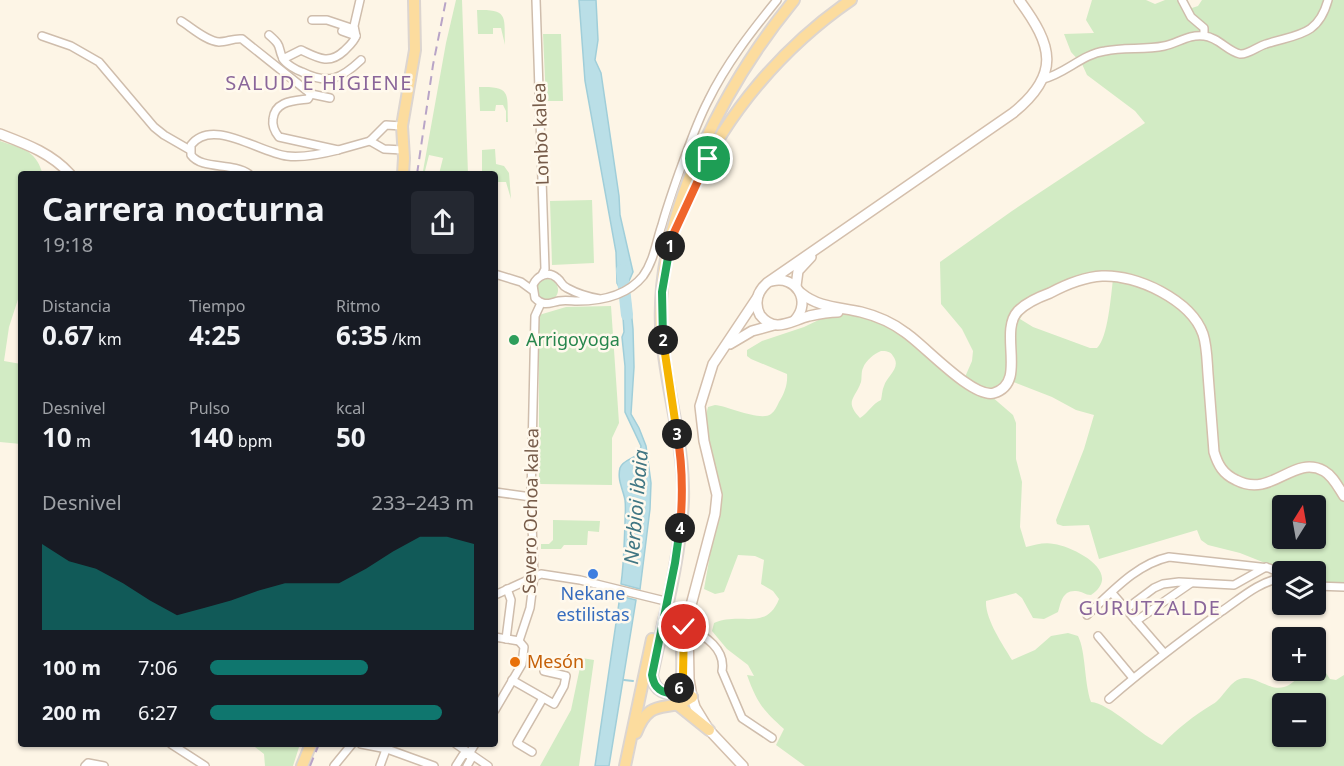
<!DOCTYPE html>
<html lang="es">
<head>
<meta charset="utf-8">
<style>
	:root { --surface:#171b24; --page:#242831; --text:#f1f3f6; --muted:#9ea1a6; --accent:#0f766e }
	body { margin:0; font-family:"Noto Sans",sans-serif; background:var(--page); color:var(--text); height:100vh; display:flex; flex-direction:column; font-size:22px; white-space:nowrap }
	* { box-sizing:border-box; margin:0 }
	p { font-size:20px; color:var(--muted) }
	.icon { flex:none; width:33px; height:33px; fill:none; stroke:currentColor; stroke-width:2; stroke-linecap:round; stroke-linejoin:round }
	.map { position:relative; flex:1; overflow:hidden }
	.side { position:absolute; left:18px; top:171px; width:480px; height:576px; display:flex; flex-direction:column; background:var(--surface); border-radius:6px; box-shadow:0 2px 4px #0004 }
	.side>* { flex:none }
	.needle { width:39px; rotate:11deg }
	.fabs { position:absolute; left:1272px; top:495px; display:grid; gap:12px }
	.fabs a { display:grid; place-items:center; width:54px; height:54px; border-radius:6px; background:var(--surface); box-shadow:0 2px 4px #0004; font-size:30px }
	.pin { position:absolute; display:grid; place-items:center; width:51px; height:51px; color:#fff; margin:-26px; border:3px solid #fff; border-radius:50%; box-shadow:0 2px 6px #0007 }
	.km { position:absolute; width:30px; height:30px; margin:-15px; border-radius:50%; background:#222; color:#fff; font-size:16px; line-height:30px; text-align:center }
	.round { display:grid; place-items:center; flex:none; width:63px; height:63px; border-radius:6px; background:var(--page) }
	.headline { display:flex; align-items:center; justify-content:space-between; height:102px; padding:0 24px }
	h1 { font-size:33px; font-weight:700; line-height:45px }
	.figures { display:grid; grid-template-columns:repeat(3,1fr); gap:9px; height:102px; padding:6px 24px }
	.figures div { display:grid; align-content:center }
	.figures b { font-size:26px; font-weight:700 }
	.figures small { font-size:16px; font-weight:400 }
	.figures p { font-size:16px }
	.chart { height:168px; padding:12px 24px }
	.chart p { display:flex; justify-content:space-between }
	.chart svg { width:100%; height:108px; margin-top:6px; fill:var(--accent); opacity:.7 }
	ul { padding:0 24px; list-style:none; font-size:20px }
	li { display:grid; grid-template-columns:96px 72px 1fr; align-items:center; height:45px }
	li i { height:15px; border-radius:8px; background:var(--accent) }
	.map>svg:first-child { display:block }
	.green { fill:#d2ebc4; fill-rule:evenodd }
	.water { fill:#badfe7; stroke:#a0ced9; stroke-width:1.5 }
	.lines { fill:none; stroke-linecap:round; stroke-linejoin:round }
	.stream { stroke:#a0ced9; stroke-width:2 }
	.river { stroke:#badfe7; stroke-width:12 }
	.street-casing { stroke:#cfbdac; stroke-width:10 }
	.secondary-casing { stroke:#d4bfac; stroke-width:12 }
	.primary-casing { stroke:#dcd5d0; stroke-width:14 }
	.street { stroke:#fff; stroke-width:7 }
	.secondary { stroke:#fff; stroke-width:9 }
	.primary { stroke:#fcdc9e; stroke-width:10 }
	.rail { stroke:#b8a4c7; stroke-width:2; stroke-dasharray:9 6; stroke-linecap:butt }
	.split-1-casing { stroke:#fff; stroke-width:12 }
	.split-2-casing { stroke:#fff; stroke-width:12 }
	.split-3-casing { stroke:#fff; stroke-width:12 }
	.split-4-casing { stroke:#fff; stroke-width:12 }
	.split-5-casing { stroke:#fff; stroke-width:12 }
	.split-6-casing { stroke:#fff; stroke-width:12 }
	.split-7-casing { stroke:#fff; stroke-width:12 }
	.split-1 { stroke:#f0652b; stroke-width:8 }
	.split-2 { stroke:#22a559; stroke-width:8 }
	.split-3 { stroke:#f5b400; stroke-width:8 }
	.split-4 { stroke:#f0652b; stroke-width:8 }
	.split-5 { stroke:#22a559; stroke-width:8 }
	.split-6 { stroke:#22a559; stroke-width:8 }
	.split-7 { stroke:#f5b400; stroke-width:8 }
	.leisure-dot { fill:#2e9e5b; stroke:#fff9ed; stroke-width:2 }
	.shop-dot { fill:#3f7fe0; stroke:#fff9ed; stroke-width:2 }
	.food-dot { fill:#e8710a; stroke:#fff9ed; stroke-width:2 }
	.labels { text-anchor:middle; stroke-width:5; stroke-linejoin:round; paint-order:stroke }
	.street-label { font-size:18px; fill:#775c4a; stroke:#fff9ed }
	.leisure-label { font-size:18px; fill:#27864d; stroke:#fff9ed; text-anchor:start }
	.shop-label { font-size:18px; fill:#366cbe; stroke:#fff9ed }
	.food-label { font-size:18px; fill:#c56008; stroke:#fff9ed; text-anchor:start }
	.neighbourhood-label { font-size:20px; letter-spacing:1.5px; fill:#8a669a; stroke:#fff9ed }
	.water-label { font-size:20px; font-style:italic; fill:#407683; stroke:#fff9ed }
</style>
</head>
<body>
<div class="map">
<svg width="1344" height="766" viewBox="0 0 1344 766">
	<rect width="100%" height="100%" fill="#fdf5e6"/>
	<g class="green">
		<path d="M456,0H462L468,174H439L443,158L429,155L425,171H423L446,43Z"/>
		<path d="M1092,0H1146L1155,4L1165,0H1179L1192,8L1198,6L1202,0H1344V583L1316,582V572L1285,571L1240,553L1208,545L1201,540L1197,530L1099,559L1089,525L1063,526L1057,524L1056,520L1084,449L1094,415L1076,410L1052,397L1011,381L991,396L1013,415L1016,423V459L1022,482L1020,527L1026,547C1035,545 1044,542 1054,544C1075,547 1124,573 1091,595C1085,595 1082,591 1076,591C1062,590 1061,603 1058,612L1044,619L1033,618L1022,598L1016,593L986,601C985,619 1003,645 1012,660L1035,650L1051,636L1068,633L1078,636C1086,652 1084,682 1091,702C1109,703 1142,736 1162,745C1176,729 1195,715 1213,704C1223,699 1230,679 1244,678C1257,677 1270,691 1284,687C1298,683 1297,671 1316,670V661H1318L1330,679L1336,680L1344,675V766H805L776,745L784,729C763,710 757,703 747,675L754,676L748,665L727,649L712,631L714,623C741,611 766,632 779,599L773,591L761,584L764,560L755,556L738,555L724,592L715,594L704,589L717,515L705,419L708,407L715,405C728,406 761,422 771,414C775,411 777,406 779,402C784,394 788,384 787,374L751,359L747,356V350L762,341L804,327L827,316L846,314L860,315L898,328L965,377L972,361L973,351L962,329L941,304L940,262L1012,211L1145,123L1135,111L1087,75L1082,64L1071,52L1064,34L1094,33L1086,20ZM1113,279C1111,295 1108,338 1097,348H1090L1033,327L1020,319C1027,304 1069,286 1085,282C1094,280 1104,280 1113,279ZM881,351C886,351 890,351 893,356C902,368 887,376 884,386C882,390 882,396 881,400C872,404 868,413 860,418C844,401 855,399 861,382C862,378 861,372 863,368C866,360 874,354 881,351ZM1282,506H1316V538H1282ZM1282,704H1316V736H1282Z"/>
		<path d="M477,10C509,9 504,17 505,45L501,28H493V34H478Z"/>
		<path d="M543,34H561L563,101H546Z"/>
		<path d="M479,87C512,86 507,94 508,122H506V111L503,105H496L495,111H480Z"/>
		<path d="M0,141C20,148 35,149 42,172L47,174H21V290L9,327L4,361L21,364V444L0,442Z"/>
		<path d="M495,149L496,164L504,166L509,173L511,199L506,182H498V188H495V174H482V150Z"/>
		<path d="M592,200L594,263L552,265L550,201Z"/>
		<circle cx="547" cy="290" r="11"/>
		<path d="M611,306L619,423L612,438V485L539,484V315L566,307Z"/>
		<path d="M553,520L600,521L599,532L588,531L587,545H564L561,549H541V544H549L553,540Z"/>
		<path d="M582,658L594,660L579,766H540L571,710Z"/>
		<path d="M251,744H300L293,766H265L264,754Z"/>
	</g>
	<g class="water">
		<path d="M579,0H596L598,40L595,60L601,73L619,196L620,215L633,272L629,281L619,287L617,283L616,252L585,81Z"/>
		<path d="M630,299L633,329L634,367L631,414L639,428L646,446L651,483L650,509L640,589L621,584C624,563 624,545 625,524C625,516 626,508 625,500C623,489 617,480 620,468C624,457 640,460 641,446L625,412V366L622,337L624,332L622,302Z"/>
		<path d="M620,596L636,600L609,766H595Z"/>
	</g>
	<g class="lines">
		<path class="stream" d="M624,680L633,681"/>
		<path class="river" d="M622,270L627,315"/>
		<defs>
			<g id="street">
				<path d="M536,0L545,269L542,275"/>
				<path d="M1182,0L1191,17L1204,28V35"/>
				<path d="M312,20H327L354,29"/>
				<path d="M181,21C191,27 206,41 219,42C227,42 234,38 242,39L311,94L330,98"/>
				<path d="M342,31L356,36"/>
				<path d="M269,35C283,47 277,46 283,59C286,64 296,70 302,72C328,85 341,79 361,60"/>
				<path d="M42,36L71,46L99,62L154,127L164,135L190,150"/>
				<path d="M283,59L301,50C318,58 329,65 344,51C349,46 354,42 356,36L354,26L360,0"/>
				<path d="M1043,79C1065,74 1082,54 1105,51C1124,47 1145,50 1164,46C1178,43 1189,34 1204,36C1218,37 1227,51 1240,54C1248,55 1258,46 1266,44C1296,34 1318,37 1328,0"/>
				<path d="M311,94L308,99C293,101 275,101 273,119C272,126 274,131 279,137L338,150L370,141L386,125L402,126"/>
				<path d="M370,141L384,149L403,150"/>
				<path d="M249,174C232,162 202,170 191,155V145C212,117 260,153 287,156C303,158 322,154 338,150"/>
				<path d="M495,274L521,282L532,290"/>
				<path d="M600,299C588,297 578,294 567,288C561,285 562,282 557,278C548,270 537,276 533,285L535,298C544,307 549,303 559,301C565,300 572,301 577,301C602,301 627,296 643,276C654,261 656,242 662,225C667,207 673,190 679,173C688,149 696,124 708,101C726,64 751,32 777,0"/>
				<path d="M495,492L531,497"/>
				<path d="M1316,586L1344,587"/>
				<path d="M1112,593L1164,653"/>
				<path d="M495,595L541,574L580,580L661,600"/>
				<path d="M1126,609L1154,588L1163,584L1179,582L1234,585L1266,567"/>
				<path d="M1087,615C1111,593 1136,564 1169,557L1269,568L1282,574"/>
				<path d="M1136,621L1191,583"/>
				<path d="M688,627C705,636 726,649 722,671L742,718L772,738"/>
				<path d="M1098,636L1133,678"/>
				<path d="M495,637L519,641"/>
				<path d="M506,639L511,600L507,589"/>
				<path d="M512,680L554,704L564,686L566,676L544,671"/>
				<path d="M1109,699C1145,668 1183,639 1222,611C1241,598 1260,581 1282,578"/>
				<path d="M495,710L522,664L524,647L519,641L530,608L534,576L531,497L535,316L541,303"/>
				<path d="M171,744L205,766"/>
				<path d="M361,744L387,749L434,766"/>
				<path d="M456,744L488,766"/>
				<path d="M532,752L517,743L543,698"/>
				<path d="M85,766L88,763L104,766"/>
				<path d="M334,766L352,744"/>
				<path d="M380,766L388,744"/>
				<path d="M456,766L463,755L469,754"/>
				<path d="M467,766L471,759L469,754L475,744"/>
			</g>
			<g id="secondary">
				<path d="M0,134C26,144 51,153 70,174"/>
				<path d="M772,281C796,275 812,301 795,320"/>
				<path d="M796,286L798,271L811,257"/>
				<path d="M801,293C819,308 840,307 861,312C877,316 893,323 906,333C925,346 973,399 994,393C1028,383 998,332 1018,311C1026,303 1039,297 1050,293C1065,285 1085,277 1102,276C1136,274 1191,300 1203,334C1207,346 1207,361 1208,374C1210,400 1212,426 1214,452C1218,465 1223,474 1236,480C1272,499 1293,454 1324,471C1333,476 1338,487 1344,496"/>
				<path d="M838,312C828,312 818,314 809,316C790,321 775,334 760,315C754,303 757,292 767,283L1013,113C1061,74 1053,46 1019,0"/>
				<path d="M730,344L752,331L774,325"/>
				<path d="M743,766L709,730L695,707L692,697L689,679L688,627L690,609L715,514L717,495L704,441L700,406L713,364L757,298"/>
			</g>
			<g id="primary">
				<path d="M403,174L404,158L402,126L415,50L414,0"/>
				<path d="M693,188C726,113 784,46 851,0"/>
				<path d="M675,694C686,677 681,661 682,642C683,631 686,620 690,609"/>
				<path d="M692,697C674,693 655,698 652,675C664,618 680,560 683,501C685,442 664,385 661,326C656,215 725,84 794,0"/>
				<path d="M678,705L709,730"/>
				<path d="M636,733C651,694 668,715 692,697"/>
				<path d="M302,766L311,744"/>
				<path d="M625,766L652,639"/>
			</g>
		</defs>
		<use href="#street" class="street-casing"/>
		<use href="#secondary" class="secondary-casing"/>
		<use href="#primary" class="primary-casing"/>
		<use href="#street" class="street"/>
		<use href="#secondary" class="secondary"/>
		<use href="#primary" class="primary"/>
		<g class="rail">
			<path d="M417,174L433,65L446,0"/>
			<path d="M310,766L319,744"/>
		</g>
	</g>
	<g class="lines">
		<defs>
			<path id="split-1" d="M670,246L672,237L708,159"/>
			<path id="split-2" d="M663,340L662,292L670,246"/>
			<path id="split-3" d="M663,340L677,434"/>
			<path id="split-4" d="M677,434C683,466 683,496 680,528"/>
			<path id="split-5" d="M663,622L675,563L680,528"/>
			<path id="split-6" d="M663,622L652,675C654,689 662,693 675,694L679,688"/>
			<path id="split-7" d="M679,688L683,676L684,627"/>
		</defs>
		<use href="#split-1" class="split-1-casing"/>
		<use href="#split-2" class="split-2-casing"/>
		<use href="#split-3" class="split-3-casing"/>
		<use href="#split-4" class="split-4-casing"/>
		<use href="#split-5" class="split-5-casing"/>
		<use href="#split-6" class="split-6-casing"/>
		<use href="#split-7" class="split-7-casing"/>
		<use href="#split-1" class="split-1"/>
		<use href="#split-2" class="split-2"/>
		<use href="#split-3" class="split-3"/>
		<use href="#split-4" class="split-4"/>
		<use href="#split-5" class="split-5"/>
		<use href="#split-6" class="split-6"/>
		<use href="#split-7" class="split-7"/>
	</g>
	<circle class="leisure-dot" cx="514" cy="340" r="6"/>
	<circle class="shop-dot" cx="593" cy="574" r="6"/>
	<circle class="food-dot" cx="515" cy="662" r="6"/>
	<g class="labels">
		<g class="street-label">
			<text transform="translate(541 134) rotate(-92)" y="6">Lonbo kalea</text>
			<text transform="translate(531 511) rotate(-89)" y="6">Severo Ochoa kalea</text>
		</g>
		<g class="leisure-label">
			<text x="526" y="346">Arrigoyoga</text>
		</g>
		<g class="shop-label">
			<text x="593" y="600">Nekane<tspan x="593" dy="21">estilistas</tspan></text>
		</g>
		<g class="food-label">
			<text x="527" y="668">Mesón</text>
		</g>
		<g class="neighbourhood-label">
			<text x="319" y="90">SALUD E HIGIENE</text>
			<text x="1150" y="615">GURUTZALDE</text>
		</g>
		<g class="water-label">
			<text transform="translate(636 507) rotate(-85)" y="7">Nerbioi ibaia</text>
		</g>
	</g>
</svg>
<div class="fabs">
<a><svg class="needle" viewBox="-14 -14 28 28"><path d="M0-13l5 13h-10z" fill="#e53935"/><path d="M0 13l5-13h-10z" fill="#9ea1a6"/></svg></a>
<a><svg class="icon" aria-label="layers" viewBox="0 0 24 24"><path d="M12 4l9 5-9 5-9-5zM3 14l9 5 9-5"/></svg></a>
<a>+</a>
<a>−</a>
</div>
<div class="pin" style="left:708px;top:159px;background:#1e9e55"><svg class="icon" aria-label="arrive" viewBox="0 0 24 24"><path d="M6 21V4h12l-3 4 3 4H6"/></svg></div>
<div class="pin" style="left:684px;top:627px;background:#d93025"><svg class="icon" aria-label="check" viewBox="0 0 24 24"><path d="M5 12l5 5 9-10"/></svg></div>
<b class="km" style="left:670px;top:246px">1</b>
<b class="km" style="left:663px;top:340px">2</b>
<b class="km" style="left:677px;top:434px">3</b>
<b class="km" style="left:680px;top:528px">4</b>
<b class="km" style="left:679px;top:688px">6</b>
<section class="side">
<div class="headline"><div><h1>Carrera nocturna</h1><p>19:18</p></div><a class="round"><svg class="icon" aria-label="share" viewBox="0 0 24 24"><path d="M12 15V3M7 8l5-5 5 5M5 13v7h14v-7"/></svg></a></div>
<div class="figures">
<div><p>Distancia</p><b>0.67<small> km</small></b></div>
<div><p>Tiempo</p><b>4:25</b></div>
<div><p>Ritmo</p><b>6:35<small> /km</small></b></div>
</div>
<div class="figures">
<div><p>Desnivel</p><b>10<small> m</small></b></div>
<div><p>Pulso</p><b>140<small> bpm</small></b></div>
<div><p>kcal</p><b>50</b></div>
</div>
<div class="chart"><p><span>Desnivel</span>233–243 m</p>
<svg viewBox="0 0 160 44" preserveAspectRatio="none"><path d="M0 44V9L10 16L20 19L30 25L40 32L50 38L60 35L70 32L80 28L90 25L100 25L110 25L120 19L130 12L140 6L150 6L160 9V44z"/></svg>
</div>
<ul>
<li><b>100 m</b>7:06<i style="width:60%"></i></li>
<li><b>200 m</b>6:27<i style="width:88%"></i></li>
</ul>
</section>
</div>
</body>
</html>
